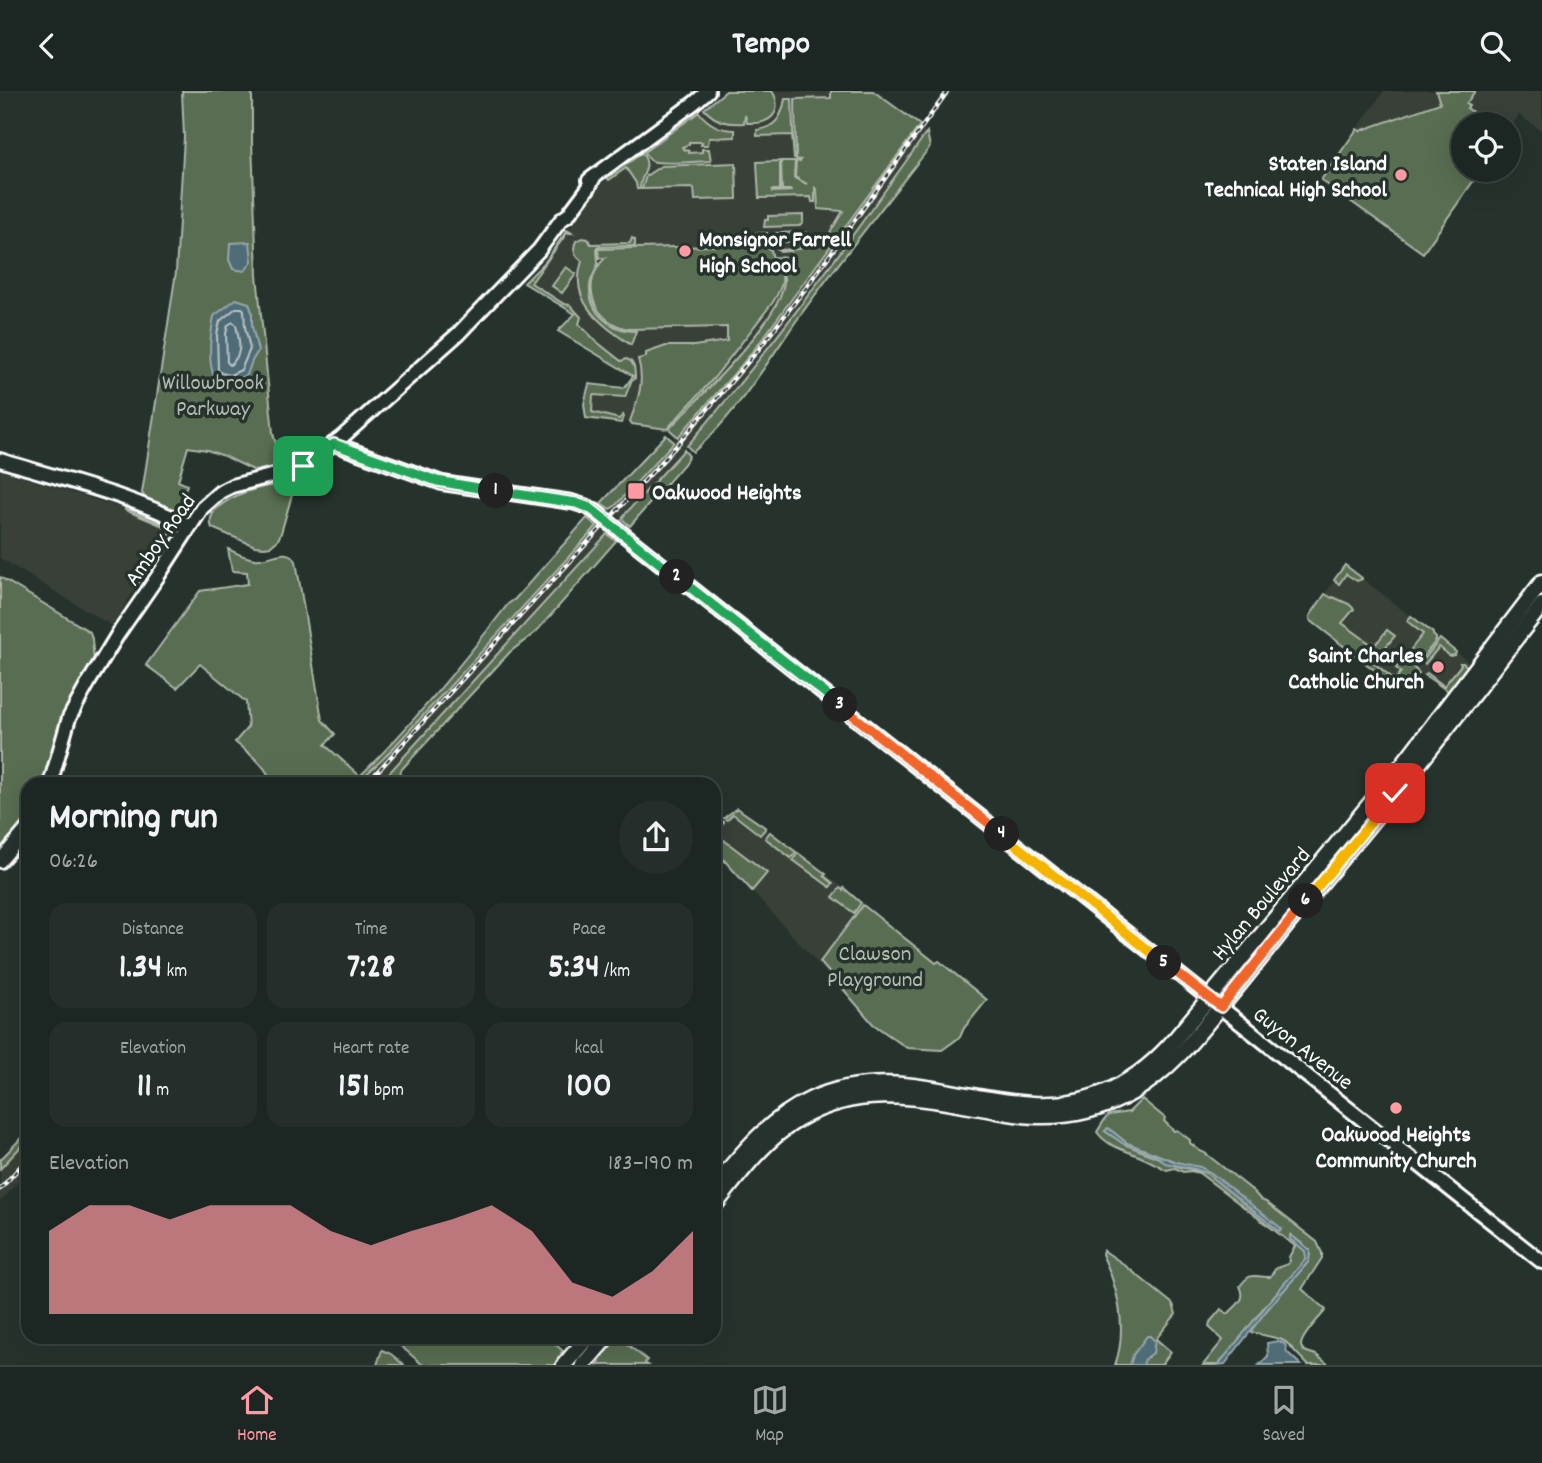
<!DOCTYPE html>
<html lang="en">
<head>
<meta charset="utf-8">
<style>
	:root { --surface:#1c2622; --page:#252e2a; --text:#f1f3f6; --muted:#a0a5a5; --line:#3a4340; --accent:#ff9aa2 }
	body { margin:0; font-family:Dekko,sans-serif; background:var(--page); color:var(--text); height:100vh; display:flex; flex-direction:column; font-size:26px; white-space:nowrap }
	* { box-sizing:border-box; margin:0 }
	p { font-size:23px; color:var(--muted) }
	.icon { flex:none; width:38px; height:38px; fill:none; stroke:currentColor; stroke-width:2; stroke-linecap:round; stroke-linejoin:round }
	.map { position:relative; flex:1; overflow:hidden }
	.panel { position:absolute; left:21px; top:686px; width:700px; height:567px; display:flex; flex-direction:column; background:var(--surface); border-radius:21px; box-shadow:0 7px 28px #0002,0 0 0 2px var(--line) }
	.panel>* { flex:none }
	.buttons { position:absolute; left:1451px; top:21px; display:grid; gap:14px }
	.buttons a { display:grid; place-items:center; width:70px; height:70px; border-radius:50%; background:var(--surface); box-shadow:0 7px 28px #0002,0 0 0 2px var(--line); font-size:35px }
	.pin { position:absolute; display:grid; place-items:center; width:60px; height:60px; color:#fff; margin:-30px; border-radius:14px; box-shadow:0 4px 10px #0006 }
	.km { position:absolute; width:35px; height:35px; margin:-18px; border-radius:50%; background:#222; color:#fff; font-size:19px; line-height:35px; text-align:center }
	.round { display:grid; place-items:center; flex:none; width:74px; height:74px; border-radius:37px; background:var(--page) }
	.summary { display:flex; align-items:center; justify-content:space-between; height:119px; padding:0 28px }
	h1 { font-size:38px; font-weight:700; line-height:52px }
	.metrics { display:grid; grid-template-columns:repeat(3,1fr); gap:10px; height:119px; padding:7px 28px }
	.metrics div { display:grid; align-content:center; border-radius:18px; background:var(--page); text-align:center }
	.metrics b { font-size:35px; font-weight:700 }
	.metrics small { font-size:19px; font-weight:400 }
	.metrics p { font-size:19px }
	.chart { height:196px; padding:14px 28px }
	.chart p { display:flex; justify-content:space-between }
	.chart svg { width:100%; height:126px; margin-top:7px; fill:var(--accent); opacity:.7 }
	header { display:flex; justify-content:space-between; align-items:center; height:91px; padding:0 28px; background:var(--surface); font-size:32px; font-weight:700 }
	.dock { display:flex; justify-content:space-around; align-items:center; height:98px; border-top:2px solid var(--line); background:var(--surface); font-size:19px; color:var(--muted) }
	.dock a { display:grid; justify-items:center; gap:4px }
	.dock .current { color:var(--accent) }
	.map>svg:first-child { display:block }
	.built { fill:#394037 }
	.green { fill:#586d51; stroke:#acb6a8; stroke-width:2; fill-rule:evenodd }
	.water { fill:#506c76; stroke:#96a7ad; stroke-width:2 }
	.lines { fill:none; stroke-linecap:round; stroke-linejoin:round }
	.shore { stroke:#b9c4c8; stroke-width:2 }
	.secondary-casing { stroke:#fff; stroke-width:18 }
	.primary-casing { stroke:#fff; stroke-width:19 }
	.secondary { stroke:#26332d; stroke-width:12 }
	.primary { stroke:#26332d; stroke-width:14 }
	.rail-casing { stroke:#fff; stroke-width:4.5 }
	.rail { stroke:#26332d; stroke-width:2; stroke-dasharray:5; stroke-linecap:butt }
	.secondary-bridge-casing { stroke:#fff; stroke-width:18; stroke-linecap:butt }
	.secondary-bridge { stroke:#26332d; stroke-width:12 }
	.split-1-casing { stroke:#fff; stroke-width:14 }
	.split-2-casing { stroke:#fff; stroke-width:14 }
	.split-3-casing { stroke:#fff; stroke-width:14 }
	.split-4-casing { stroke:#fff; stroke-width:14 }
	.split-5-casing { stroke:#fff; stroke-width:14 }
	.split-6-casing { stroke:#fff; stroke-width:14 }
	.split-7-casing { stroke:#fff; stroke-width:14 }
	.split-1 { stroke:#22a559; stroke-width:9 }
	.split-2 { stroke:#22a559; stroke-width:9 }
	.split-3 { stroke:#22a559; stroke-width:9 }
	.split-4 { stroke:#f0652b; stroke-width:9 }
	.split-5 { stroke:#f5b400; stroke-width:9 }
	.split-6 { stroke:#f0652b; stroke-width:9 }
	.split-7 { stroke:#f5b400; stroke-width:9 }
	.poi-dot { fill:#ff9aa2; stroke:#26332d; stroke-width:2.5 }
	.labels { text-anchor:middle; stroke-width:7; stroke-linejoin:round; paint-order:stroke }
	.poi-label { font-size:23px; font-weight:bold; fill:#fff; stroke:#26332d; text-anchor:end }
	.park-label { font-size:23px; fill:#b4bdb1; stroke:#26332d }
	.street-label { font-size:23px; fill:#fff; stroke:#26332d }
</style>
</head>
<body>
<header><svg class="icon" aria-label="back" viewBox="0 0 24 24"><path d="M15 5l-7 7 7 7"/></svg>Tempo<svg class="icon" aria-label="search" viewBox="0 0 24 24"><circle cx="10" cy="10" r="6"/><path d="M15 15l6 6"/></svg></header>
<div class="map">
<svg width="1542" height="1274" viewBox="0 0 1542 1274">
	<rect width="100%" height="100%" fill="#26332d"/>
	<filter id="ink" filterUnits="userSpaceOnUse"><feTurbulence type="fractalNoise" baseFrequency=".0143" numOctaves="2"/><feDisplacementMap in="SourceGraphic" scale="14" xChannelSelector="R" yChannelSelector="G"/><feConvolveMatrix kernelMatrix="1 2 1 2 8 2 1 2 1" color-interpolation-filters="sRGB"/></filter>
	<g filter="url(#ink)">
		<g class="built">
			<path d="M726,0H873L908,25L825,149L754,244L725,279L669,338L586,324L584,313L589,293L624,297L633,286L558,240L575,223L524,192L545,171L601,93L705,17Z"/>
			<path d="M1384,0H1542V40L1519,24L1509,39L1508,33H1463V79H1481L1423,162L1321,89Z"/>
			<path d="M920,34L927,41L800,217L714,324L625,423L622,428L610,418L739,277L811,184Z"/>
			<path d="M0,379L125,418L173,437L112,535L0,467Z"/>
			<path d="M597,435L607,443L379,693H356L384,667Z"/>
			<path d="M1345,474L1470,572L1449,602L1419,582L1404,602L1310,529V525Z"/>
			<path d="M737,717L844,797L936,872L873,933L714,758V735Z"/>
			<path d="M28,1048V1080L0,1111V1078Z"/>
		</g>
		<g class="green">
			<path d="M182,0H252V51L257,184L273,342C276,356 279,362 292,367V372L255,380L224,365L207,359L188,356L178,390L187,394L183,405L184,419L179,421L146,408L142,402L176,181L184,46Z"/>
			<path d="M726,0H772C779,10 779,25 765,30C760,33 753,32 747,32L745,24L744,32C727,33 716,31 704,18Z"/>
			<path d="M831,0H873L920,34L763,247L739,277L678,346L669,338C697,308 782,229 784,190C785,180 777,175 774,166L792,167L791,160L780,161L778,159L800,158V151H778L776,149V142L803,141L824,148L828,145L843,120L818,118L817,99L815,97V111H812L811,106L759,107L757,71L780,70V99H772V101L791,100L790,99H782L781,70H795L794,87L807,93L795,86L796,70L800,71L801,69L796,68L795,8L831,7Z"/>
			<path d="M1436,0H1475L1466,13L1469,15L1467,17L1490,33H1463V79H1481L1423,162L1321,89L1357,38L1360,40L1440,12Z"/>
			<path d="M785,8H792L794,68L792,44L757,45V39C776,37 782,25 785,8Z"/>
			<path d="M699,21C708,33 720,39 735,39V46L709,47L708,54H701L702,51H689V53L682,56L683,58L689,60V62L702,61V58H709L711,70C699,70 661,74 652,70C648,68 646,64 644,61Z"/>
			<path d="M927,41L930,56C886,112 841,168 799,226C769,269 733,328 693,361L687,355C774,256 850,148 927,41Z"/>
			<path d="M642,62C653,77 640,83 640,98H637L636,92L626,77L609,89L607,87Z"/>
			<path d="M736,72L737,108L695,109L694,97L642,98L646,85L661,75Z"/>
			<path d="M803,124V132L799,135L764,136L765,129H768V125Z"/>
			<path d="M567,139L572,142H567L531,192L564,213L570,214L581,226L579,233L597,251L621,270L626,268C635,270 635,280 635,287L631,291L625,306L593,304L592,321L619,328L623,324L624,326L621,332L586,327L584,313L589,293L624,297L633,285L558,240L575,223L524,192L545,171Z"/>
			<path d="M746,142L747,154H751V142H767L769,158L771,159C775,187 793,178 773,211L714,287L667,338L632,333L630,330C638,309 645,290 638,268L646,266V262L666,255H694L727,250V236L628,238C593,231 579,193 605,167H599L598,158L716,155L717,143H735L736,154V143Z"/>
			<path d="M582,147L588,148L591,153L630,152L632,147L635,149V155L597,156C597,161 598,169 598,173C596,180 591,186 590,194C588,222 611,240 636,240L631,254C601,233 568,211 582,170C575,165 572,158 576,150Z"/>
			<path d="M566,176L576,183L562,202L552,195Z"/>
			<path d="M666,344L674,351L615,415L610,418L601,412Z"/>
			<path d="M684,359L689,365L684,373L630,435L622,428L625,423Z"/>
			<path d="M270,395C279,394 288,393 292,404L281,442L278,449L271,455L264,456L255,455L212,437C202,413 252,397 270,395Z"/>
			<path d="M125,418L173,437L138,493L134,491L168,437L125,419Z"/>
			<path d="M587,427L597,435L384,667L356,693H272C267,674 249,663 235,651L248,636L246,611L200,573L177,597L146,574L200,500L248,493L247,481L232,480L228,458C236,462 245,467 255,468C270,470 286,454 296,470L322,629L335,643L325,654L360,685C414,632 462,573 508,513L515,508Z"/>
			<path d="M607,443L616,450L536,541L510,561L401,679L400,685L393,693H379Z"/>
			<path d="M1345,474L1362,487V488L1357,490L1346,483L1339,493L1334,489Z"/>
			<path d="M0,486L90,541L92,548L94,570L67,623L43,693H28V726L0,760Z"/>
			<path d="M1325,503L1332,507L1333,506L1349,513L1354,518L1342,532L1371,553L1373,551L1376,553L1387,539L1395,545L1373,571L1395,589L1401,581L1396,577L1423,543L1407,530L1411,525L1433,542V544L1436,547V550L1414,577L1419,582L1404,602L1310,529V525Z"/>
			<path d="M1440,548L1456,561L1455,564L1450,565L1439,556L1425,573L1422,571Z"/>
			<path d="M1460,572H1463L1468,576L1449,601L1425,584L1427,582L1444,595L1461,574Z"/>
			<path d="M737,717L766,737L760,744L733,723L727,729L724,727Z"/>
			<path d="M721,729L724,731L716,743L767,782L752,800L714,758V735Z"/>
			<path d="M770,741L796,761L791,767L765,747Z"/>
			<path d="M798,762L826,783L824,785L833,792L830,796L793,769Z"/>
			<path d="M840,797L843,799L844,797L861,812L854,822L833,806Z"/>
			<path d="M863,814L936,872L939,870L987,909L964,937L960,946L942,959L907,957L873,933L820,871Z"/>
			<path d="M1142,1008L1165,1027L1164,1030L1174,1040L1177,1039L1190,1049V1052L1200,1060L1205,1062L1252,1099L1261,1109L1266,1111L1317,1151L1322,1162V1167L1302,1198L1326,1219C1321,1225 1300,1246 1301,1255C1301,1257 1303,1258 1304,1260L1316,1264L1328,1273L1327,1274H1308L1286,1251L1280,1248L1250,1241L1266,1220L1309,1170L1310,1159L1291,1144L1290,1148L1303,1158L1307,1163L1304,1171L1264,1216L1223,1270L1218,1274H1203L1223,1249L1209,1236L1210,1231L1221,1218L1228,1223C1237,1213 1247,1209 1240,1195C1252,1179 1254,1187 1270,1186L1276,1177L1288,1173L1290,1170L1289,1166L1295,1155L1199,1082L1191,1080L1183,1081L1175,1077L1167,1079C1157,1074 1147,1068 1136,1064C1122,1058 1107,1055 1097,1041L1105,1028L1109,1024L1129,1021ZM1108,1037L1127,1052L1176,1071L1211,1082L1281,1138L1261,1126L1206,1082C1193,1077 1169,1076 1161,1068L1124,1053L1105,1040Z"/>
			<path d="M28,1040V1048L0,1078V1069Z"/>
			<path d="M1103,1159L1122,1172L1173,1213L1176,1223L1156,1248L1171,1261L1161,1274H1115C1128,1238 1118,1196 1102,1163Z"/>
			<path d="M390,1246H547L563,1260L561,1262L562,1265L555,1274H423Z"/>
			<path d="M618,1246L647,1269L645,1272L648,1274H597L600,1270L599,1267Z"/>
			<path d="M382,1259L391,1263L404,1274H377Z"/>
		</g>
		<g class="water">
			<path d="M250,151L252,170L245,180L233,178L229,169L230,152Z"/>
			<path d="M236,208L249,212L252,221V235L258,260L252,270L247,284L230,291L215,289C207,270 210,245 214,225Z"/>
			<path d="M1108,1037L1127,1052L1176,1071L1200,1076L1211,1082L1282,1138L1279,1140L1206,1082L1195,1078L1165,1072L1161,1068L1147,1061L1124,1053L1105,1040Z"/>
			<path d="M1290,1144L1310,1159L1309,1170L1266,1220L1225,1273L1218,1274L1283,1194L1306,1168L1305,1160L1290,1148Z"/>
			<path d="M1147,1245H1150L1155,1250L1153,1262L1145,1268L1143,1274H1130L1133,1264Z"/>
			<path d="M1278,1250L1285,1253L1287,1261L1301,1274H1259L1268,1265L1267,1252Z"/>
		</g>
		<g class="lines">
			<g class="shore">
				<path d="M236,217H242L244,219L245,236L250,258L241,279L230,284L221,282L218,279L217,243L220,230Z"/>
				<path d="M233,231L236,234C239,249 244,263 230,274L227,271L226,243L228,234Z"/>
			</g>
			<defs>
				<g id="secondary">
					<path d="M589,89L694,12L708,0"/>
					<path d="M334,353L442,392L572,411L588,416L596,421"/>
					<path d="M0,369C64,389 130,404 190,435"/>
					<path d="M623,443L1542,1171"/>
					<path d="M50,693L69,627L90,589L118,543L158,485L202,417L220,401L232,395L290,380L303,375L341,347L458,243L477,223L539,159L561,129L568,124L589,96L594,86"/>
					<path d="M0,770L28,737"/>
				</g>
				<g id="primary">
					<path d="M714,1096C743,1061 770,1027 812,1008C888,974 956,1009 1032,1013C1092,1016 1138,992 1176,947L1403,673L1542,491"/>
					<path d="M714,1115C739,1084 763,1049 799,1028C861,992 921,1007 987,1018C1004,1021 1020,1025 1037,1025C1070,1026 1104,1018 1133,1001C1167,981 1191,952 1216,921C1241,892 1265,861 1289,831C1329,782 1369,734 1409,685C1454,629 1497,571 1542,514"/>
					<path d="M564,1274L588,1246"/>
					<path d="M583,1274L607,1246"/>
				</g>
			</defs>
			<use href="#secondary" class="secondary-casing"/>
			<use href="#primary" class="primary-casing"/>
			<use href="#secondary" class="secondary"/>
			<use href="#primary" class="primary"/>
			<defs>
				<g id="rail">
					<path d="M366,693L677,354L758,259L805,198L948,0"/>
					<path d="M0,1098L28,1067"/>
				</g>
			</defs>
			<use href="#rail" class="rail-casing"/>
			<use href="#rail" class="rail"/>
			<defs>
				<path id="secondary-bridge" d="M596,421L623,443"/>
			</defs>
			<use href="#secondary-bridge" class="secondary-bridge-casing"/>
			<use href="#secondary-bridge" class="secondary-bridge"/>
		</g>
	</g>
	<g class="lines" filter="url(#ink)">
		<defs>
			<path id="split-1" d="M303,375L334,353L437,390L496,400"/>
			<path id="split-2" d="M496,400L576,412L590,417L677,486"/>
			<path id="split-3" d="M677,486L840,614"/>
			<path id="split-4" d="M840,614L1002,743"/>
			<path id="split-5" d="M1002,743L1164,872"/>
			<path id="split-6" d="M1164,872L1221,916L1306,810"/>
			<path id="split-7" d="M1306,810L1395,702"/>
		</defs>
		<use href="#split-1" class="split-1-casing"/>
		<use href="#split-2" class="split-2-casing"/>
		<use href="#split-3" class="split-3-casing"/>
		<use href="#split-4" class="split-4-casing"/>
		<use href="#split-5" class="split-5-casing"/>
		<use href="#split-6" class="split-6-casing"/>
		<use href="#split-7" class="split-7-casing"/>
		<use href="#split-1" class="split-1"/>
		<use href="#split-2" class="split-2"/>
		<use href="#split-3" class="split-3"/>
		<use href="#split-4" class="split-4"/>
		<use href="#split-5" class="split-5"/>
		<use href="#split-6" class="split-6"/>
		<use href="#split-7" class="split-7"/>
	</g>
	<g class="poi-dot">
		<circle cx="1401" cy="84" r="7"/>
		<circle cx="685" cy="160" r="7"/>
		<rect x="627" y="391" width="18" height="18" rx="3.5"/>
		<circle cx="1438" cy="576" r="7"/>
		<circle cx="1396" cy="1017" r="7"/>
	</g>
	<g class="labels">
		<g class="poi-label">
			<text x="1387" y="79">Staten Island<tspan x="1387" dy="26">Technical High School</tspan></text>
			<text x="699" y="155" text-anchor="start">Monsignor Farrell<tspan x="699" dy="26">High School</tspan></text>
			<text x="652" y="408" text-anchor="start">Oakwood Heights</text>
			<text x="1424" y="571">Saint Charles<tspan x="1424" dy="26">Catholic Church</tspan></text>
			<text x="1396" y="1050" text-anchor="middle">Oakwood Heights<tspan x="1396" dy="26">Community Church</tspan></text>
		</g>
		<g class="park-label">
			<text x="213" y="298">Willowbrook<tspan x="213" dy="26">Parkway</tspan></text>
			<text x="875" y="869">Clawson<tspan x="875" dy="26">Playground</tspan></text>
		</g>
		<g class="street-label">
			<text transform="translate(159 448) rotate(-55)" y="8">Amboy Road</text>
			<text transform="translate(1260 812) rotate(-50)" y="8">Hylan Boulevard</text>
			<text transform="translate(1304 956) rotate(38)" y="8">Guyon Avenue</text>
		</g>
	</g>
</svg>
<div class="buttons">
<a><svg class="icon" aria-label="locate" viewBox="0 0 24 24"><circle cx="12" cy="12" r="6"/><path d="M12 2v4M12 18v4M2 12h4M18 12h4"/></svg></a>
</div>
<div class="pin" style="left:303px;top:375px;background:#1e9e55"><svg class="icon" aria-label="arrive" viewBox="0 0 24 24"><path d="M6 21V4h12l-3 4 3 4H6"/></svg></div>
<div class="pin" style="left:1395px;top:702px;background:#d93025"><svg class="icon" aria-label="check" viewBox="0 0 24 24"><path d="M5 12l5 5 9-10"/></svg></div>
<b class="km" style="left:496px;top:400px">1</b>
<b class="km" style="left:677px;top:486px">2</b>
<b class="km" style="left:840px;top:614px">3</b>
<b class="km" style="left:1002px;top:743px">4</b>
<b class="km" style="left:1164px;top:872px">5</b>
<b class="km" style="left:1306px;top:810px">6</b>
<section class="panel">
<div class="summary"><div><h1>Morning run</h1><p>06:26</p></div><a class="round"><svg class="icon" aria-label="share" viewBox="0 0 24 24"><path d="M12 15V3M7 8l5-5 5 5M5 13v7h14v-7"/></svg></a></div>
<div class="metrics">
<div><p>Distance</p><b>1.34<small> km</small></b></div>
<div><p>Time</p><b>7:28</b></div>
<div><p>Pace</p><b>5:34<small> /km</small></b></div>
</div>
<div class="metrics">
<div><p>Elevation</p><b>11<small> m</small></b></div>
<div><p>Heart rate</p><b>151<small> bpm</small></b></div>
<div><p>kcal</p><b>100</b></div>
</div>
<div class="chart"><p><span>Elevation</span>183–190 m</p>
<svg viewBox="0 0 160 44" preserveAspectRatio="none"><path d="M0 44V15L10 6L20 6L30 11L40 6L50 6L60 6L70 15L80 20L90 15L100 11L110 6L120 15L130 33L140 38L150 29L160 15V44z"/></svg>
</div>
</section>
</div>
<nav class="dock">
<a class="current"><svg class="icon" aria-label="home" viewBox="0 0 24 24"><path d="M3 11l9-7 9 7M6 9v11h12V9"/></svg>Home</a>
<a><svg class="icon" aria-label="map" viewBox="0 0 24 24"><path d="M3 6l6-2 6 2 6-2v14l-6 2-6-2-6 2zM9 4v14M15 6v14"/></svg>Map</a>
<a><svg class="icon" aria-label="saved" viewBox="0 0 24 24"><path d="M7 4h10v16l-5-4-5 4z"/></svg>Saved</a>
</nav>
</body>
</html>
